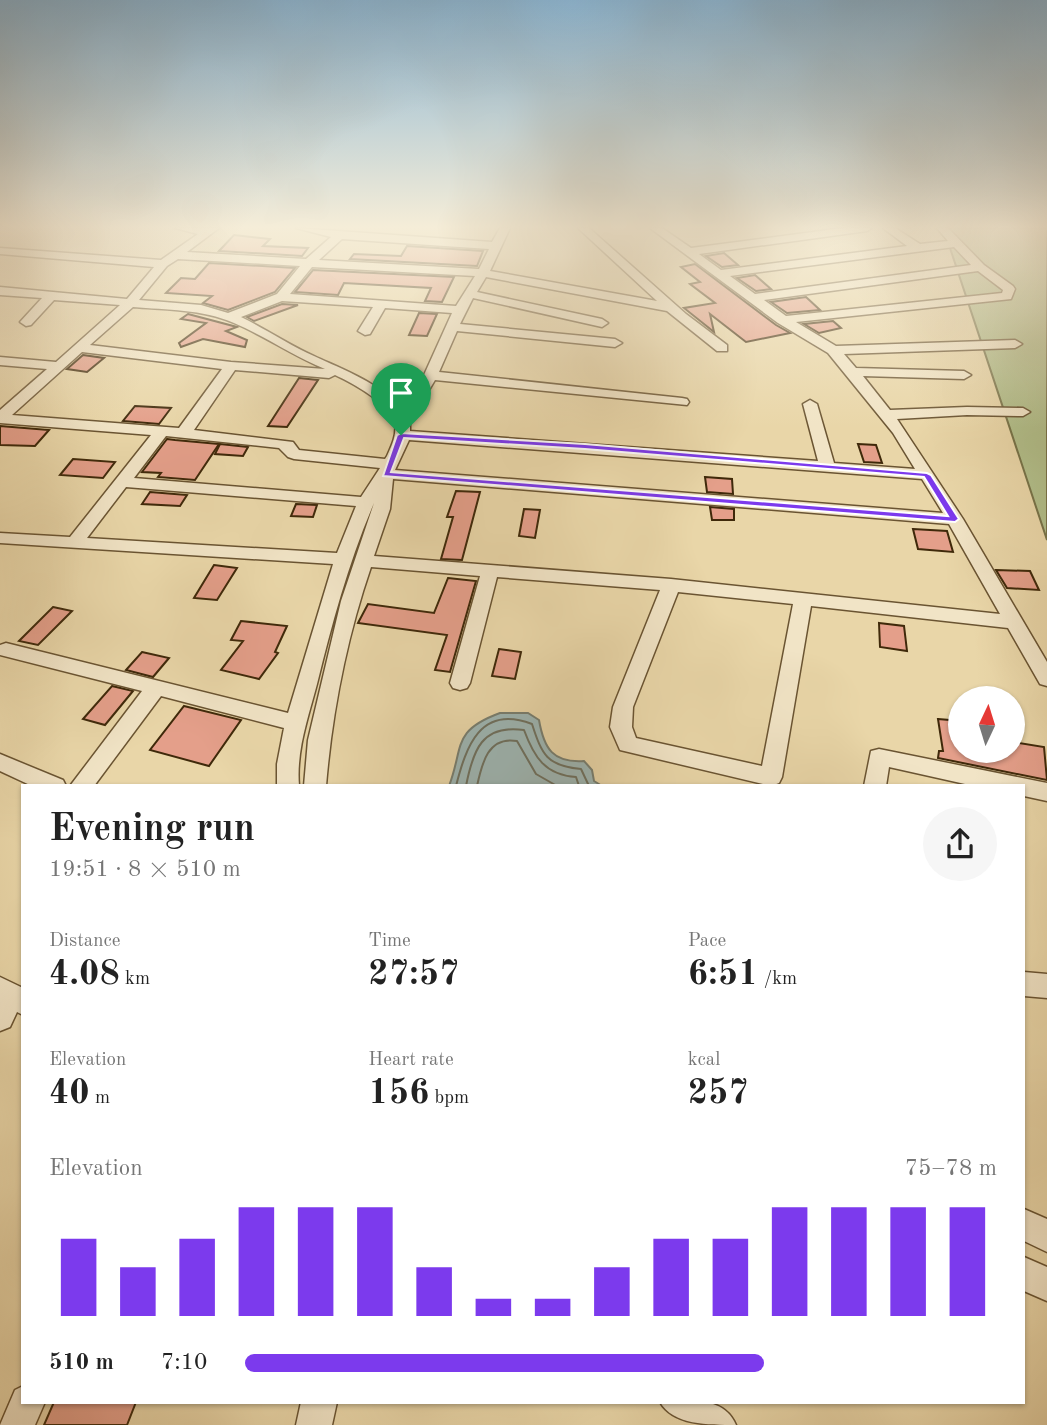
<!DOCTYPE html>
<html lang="en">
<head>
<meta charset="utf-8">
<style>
	:root { --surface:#fff; --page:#f6f6f6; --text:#222; --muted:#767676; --accent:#7c3aed }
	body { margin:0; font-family:"Old Standard TT",serif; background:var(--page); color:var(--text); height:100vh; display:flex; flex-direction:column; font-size:26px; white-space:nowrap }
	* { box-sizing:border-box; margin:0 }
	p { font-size:23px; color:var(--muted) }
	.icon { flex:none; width:38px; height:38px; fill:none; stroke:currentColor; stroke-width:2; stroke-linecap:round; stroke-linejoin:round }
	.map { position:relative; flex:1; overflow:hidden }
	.side { position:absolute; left:21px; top:784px; width:1004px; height:620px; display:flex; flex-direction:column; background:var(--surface); border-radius:0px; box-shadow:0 2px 5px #0004 }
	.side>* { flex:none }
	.needle { width:46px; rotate:4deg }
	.controls { position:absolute; left:948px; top:686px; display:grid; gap:14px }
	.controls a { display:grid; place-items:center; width:77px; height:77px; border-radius:50%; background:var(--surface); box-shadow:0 2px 5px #0004; font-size:35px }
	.pin { position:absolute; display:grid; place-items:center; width:60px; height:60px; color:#fff; margin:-72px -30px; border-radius:50% 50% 50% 0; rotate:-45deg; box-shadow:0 0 7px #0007 }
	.pin .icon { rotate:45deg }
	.round { display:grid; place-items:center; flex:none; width:74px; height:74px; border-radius:37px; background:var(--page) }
	.headline { display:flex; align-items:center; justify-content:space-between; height:119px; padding:0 28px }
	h1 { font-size:38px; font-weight:700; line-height:52px }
	.stats { display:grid; grid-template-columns:repeat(3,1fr); gap:10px; height:119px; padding:7px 28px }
	.stats div { display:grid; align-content:center }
	.stats b { font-size:35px; font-weight:700 }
	.stats small { font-size:19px; font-weight:400 }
	.stats p { font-size:19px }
	.chart { height:196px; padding:14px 28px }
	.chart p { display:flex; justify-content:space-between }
	.chart svg { width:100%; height:126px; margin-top:7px; stroke:var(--accent); stroke-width:6 }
	ul { padding:0 28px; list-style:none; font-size:23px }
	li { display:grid; grid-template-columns:112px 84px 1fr; align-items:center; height:52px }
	li i { height:18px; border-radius:9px; background:var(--accent) }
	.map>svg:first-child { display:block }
	.green { fill:#b2bf8b; stroke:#78744a; stroke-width:2 }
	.water { fill:#9db6b4; stroke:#777e70; stroke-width:2 }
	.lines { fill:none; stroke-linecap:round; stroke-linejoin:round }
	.shore { stroke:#6e705f; stroke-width:2 }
	.building { fill:#e49f8a; stroke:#3f290a; stroke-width:2 }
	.minor-casing { stroke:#6a5432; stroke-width:3 }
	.minor { fill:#f1e4c6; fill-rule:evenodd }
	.route { fill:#7c3aed; stroke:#fff; stroke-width:2; fill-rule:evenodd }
</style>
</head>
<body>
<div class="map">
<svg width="1047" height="1425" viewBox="0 0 1047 1425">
	<rect width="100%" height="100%" fill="#e9d6a8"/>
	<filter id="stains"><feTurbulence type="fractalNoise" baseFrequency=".00286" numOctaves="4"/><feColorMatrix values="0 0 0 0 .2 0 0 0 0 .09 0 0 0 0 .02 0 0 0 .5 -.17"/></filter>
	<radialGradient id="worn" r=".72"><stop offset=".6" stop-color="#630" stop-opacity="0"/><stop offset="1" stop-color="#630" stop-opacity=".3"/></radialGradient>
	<path class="green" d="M951,228H1047V540L946,236Z"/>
	<path class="water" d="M500,713H528L539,720C544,749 553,763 584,761L592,770L594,781L602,786H449C464,747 451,731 500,713Z"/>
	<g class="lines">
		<g class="shore">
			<path d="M456,786C466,747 480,704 532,724C542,755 547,766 581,769L589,786"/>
			<path d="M466,786C473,750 482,724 524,730C534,757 545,775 576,777L579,786"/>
			<path d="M477,786C482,763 488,736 517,741L536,774L557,786"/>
		</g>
	</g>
	<g class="building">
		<path d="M234,235L270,239L263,246L308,248L302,256L219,251Z"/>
		<path d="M407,246L483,251L477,266L350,259L354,254L401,256Z"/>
		<path d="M724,253L738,265L722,267L706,256Z"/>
		<path d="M209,263L295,268L275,292L228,310L203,303L212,296L166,293L181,278L195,279Z"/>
		<path d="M695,264L776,325L790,333L746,342L710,314L714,332L684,308L715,303L690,284L700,282L681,267Z"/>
		<path d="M313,270L454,277L442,302L425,301L431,288L344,283L338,295L295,292Z"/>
		<path d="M755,275L771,289L756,291L737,278Z"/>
		<path d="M806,297L820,310L787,313L771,302Z"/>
		<path d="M282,304L298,305L254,321L247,317Z"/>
		<path d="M419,313L437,314L427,336L409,335Z"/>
		<path d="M188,314L237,327L226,331L247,340L245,347L203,339L181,347L179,343L206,323L181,319Z"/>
		<path d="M833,321L841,328L819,333L804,324Z"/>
		<path d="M83,355L104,358L87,372L67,369Z"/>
		<path d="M299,378L318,380L287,427L268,426Z"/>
		<path d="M135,406L171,408L159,424L123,421Z"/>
		<path d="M0,426L49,430L35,446L0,445Z"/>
		<path d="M167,439L175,440L219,444L195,480L158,477L161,473L142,472Z"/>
		<path d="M220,444L248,447L243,456L215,454Z"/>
		<path d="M858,444L876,445L882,463L864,462Z"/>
		<path d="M73,459L115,462L103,478L60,475Z"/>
		<path d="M705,477L732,479L733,494L707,492Z"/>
		<path d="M456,491L480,492L462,560L441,559L453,517H447Z"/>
		<path d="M150,492L187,495L180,506L142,504Z"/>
		<path d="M296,504L317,505L313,517L291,516Z"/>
		<path d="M710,507L734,509V520H712Z"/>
		<path d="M524,509L540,510L535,538L519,536Z"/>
		<path d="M913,529L947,531L953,552L918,549Z"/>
		<path d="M214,565L237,568L217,600L194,598Z"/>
		<path d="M996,570L1030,571L1039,590L1007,588Z"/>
		<path d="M448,578L476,581L450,672L435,670L447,635L358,623L368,604L434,613Z"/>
		<path d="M53,607L72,611L38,645L19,641Z"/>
		<path d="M241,621L287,626L275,652L278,653L259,679L221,670L243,641L231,640Z"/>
		<path d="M879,623L904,626L907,651L880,647Z"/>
		<path d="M499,649L521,652L515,679L492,676Z"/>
		<path d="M142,652L169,658L153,677L126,670Z"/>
		<path d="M112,686L133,691L105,725L83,719Z"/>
		<path d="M184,706L241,720L209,766L150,750Z"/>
		<path d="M938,719L961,721V751H1013V742L1044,747L1047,780L938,758L939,751H943Z"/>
		<path d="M54,1402H136L127,1425H44Z"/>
	</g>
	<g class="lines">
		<defs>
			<g id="minor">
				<path d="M175,228H219L187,252L306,259L331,237L296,228L492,242L500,228H510L490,271L657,301L578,228H589L686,314L727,345V351H717L667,311L486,277L477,292L602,319L608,323L602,327L473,298L460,324L615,339L622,343L615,347L457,331L439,372L682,398L687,399L689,402L687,405L435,380L410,422V431L818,461L803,404L810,400L817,404L834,463L915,469L893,433L828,353L778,323L650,228H662L691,248L843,228H872L867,231L699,254L721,270L907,246L883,228H895L920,244L948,241L937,228H948L984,265L1013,286L1015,289L1011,299L796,322L836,346L1015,340L1022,344L1015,348L844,354L856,368L964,371L971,375L964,379L863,376L890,410L967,407L1023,408L1030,412L1023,416L967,415L897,419L963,519L1047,662V686L1040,684L1008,628L811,606L782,777L779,783L771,786L620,750L610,727L613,707L660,590L497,577L470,683L467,688L460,690L453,688L450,683L480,576L371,567C347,637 332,713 326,786H304L308,740L341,601L374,503C349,561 332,623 317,684C308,718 296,751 299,786H277V764L284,728L161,696L94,786H70L142,691L0,655V645L6,643L288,713L333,564L0,543V533L70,537L151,435L0,423V410L47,369L0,365V357L56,362L120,305L54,300L31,325L26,326L20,322L42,298L0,295V287L127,299L154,267L0,254V248L161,260L198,234ZM342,239L489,249L479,269L319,260ZM954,247L971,265L755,294L730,276ZM178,259L300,266L277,294L228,313L201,305L139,300L167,266ZM312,267L475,276L456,306L290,294ZM978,271L1003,290L1002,293L786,316L764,300ZM282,301L373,307L358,331L365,335L370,334L385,308L452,313L424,375L403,410C378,382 346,371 314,356C289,345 266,329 241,317ZM133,307C167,310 202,309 234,323C265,336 293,356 325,369L231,362L90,345ZM82,352L222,369L179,428L12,415ZM235,370L329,378L335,375C352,383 393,405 395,424C397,435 391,447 387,456L385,459L299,450L293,442L194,430ZM166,436L279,448L288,457L294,459L380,468L361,497L134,478ZM409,440L922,479L943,513L395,470ZM393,479L949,524L1000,614L671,579L374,556L390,509ZM126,487L356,506L337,553L87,538ZM678,592L793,604L762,766L636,738L632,727L633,707Z"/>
				<path d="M879,749L1047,783V801L1024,796V786H974L889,767L886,786H864L871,751Z"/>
				<path d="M0,754L63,780L66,786H32L0,771Z"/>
				<path d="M1024,972L1047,974V998L1024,996Z"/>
				<path d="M0,977L23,988V1015L17,1012L10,1027L0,1031Z"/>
				<path d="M1024,1209L1047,1219V1252L1024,1241Z"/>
				<path d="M1024,1257L1047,1267V1301L1024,1291Z"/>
				<path d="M23,1386V1402H45L35,1425H0L15,1390Z"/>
				<path d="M301,1402H337L332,1425H296Z"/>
				<path d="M660,1402C688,1401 723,1395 736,1425C708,1425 673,1425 660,1402Z"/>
			</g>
		</defs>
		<use href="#minor" class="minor-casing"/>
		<use href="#minor" class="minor"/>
	</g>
	<linearGradient id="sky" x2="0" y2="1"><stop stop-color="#8ab5d3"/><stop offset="0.53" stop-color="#f5edd8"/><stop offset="1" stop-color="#f5edd8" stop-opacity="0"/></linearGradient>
	<rect width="1047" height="428" fill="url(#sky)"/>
	<path class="route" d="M401,433L585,444L927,473L931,475L959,519L955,522L383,476L397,435ZM404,438L585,449L924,477L948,516L391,472Z"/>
	<rect width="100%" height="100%" filter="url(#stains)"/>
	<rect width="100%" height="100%" fill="url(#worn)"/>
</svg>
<div class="controls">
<a><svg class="needle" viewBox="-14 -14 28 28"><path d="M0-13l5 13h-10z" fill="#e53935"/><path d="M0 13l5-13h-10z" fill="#767676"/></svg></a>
</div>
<div class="pin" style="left:401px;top:435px;background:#1e9e55"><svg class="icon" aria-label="arrive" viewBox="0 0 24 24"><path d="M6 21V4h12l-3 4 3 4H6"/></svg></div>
<section class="side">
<div class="headline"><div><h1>Evening run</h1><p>19:51 · 8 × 510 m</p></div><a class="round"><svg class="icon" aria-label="share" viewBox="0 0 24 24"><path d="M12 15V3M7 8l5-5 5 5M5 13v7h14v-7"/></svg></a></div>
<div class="stats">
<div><p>Distance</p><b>4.08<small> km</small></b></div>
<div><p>Time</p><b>27:57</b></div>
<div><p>Pace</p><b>6:51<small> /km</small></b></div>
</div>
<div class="stats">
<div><p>Elevation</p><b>40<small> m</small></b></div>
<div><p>Heart rate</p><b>156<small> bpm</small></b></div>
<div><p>kcal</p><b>257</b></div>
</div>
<div class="chart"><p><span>Elevation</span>75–78 m</p>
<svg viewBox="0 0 160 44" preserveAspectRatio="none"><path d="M5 44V17M15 44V27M25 44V17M35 44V6M45 44V6M55 44V6M65 44V27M75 44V38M85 44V38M95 44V27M105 44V17M115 44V17M125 44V6M135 44V6M145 44V6M155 44V6"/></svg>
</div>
<ul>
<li><b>510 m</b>7:10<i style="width:69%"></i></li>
</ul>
</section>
</div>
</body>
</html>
